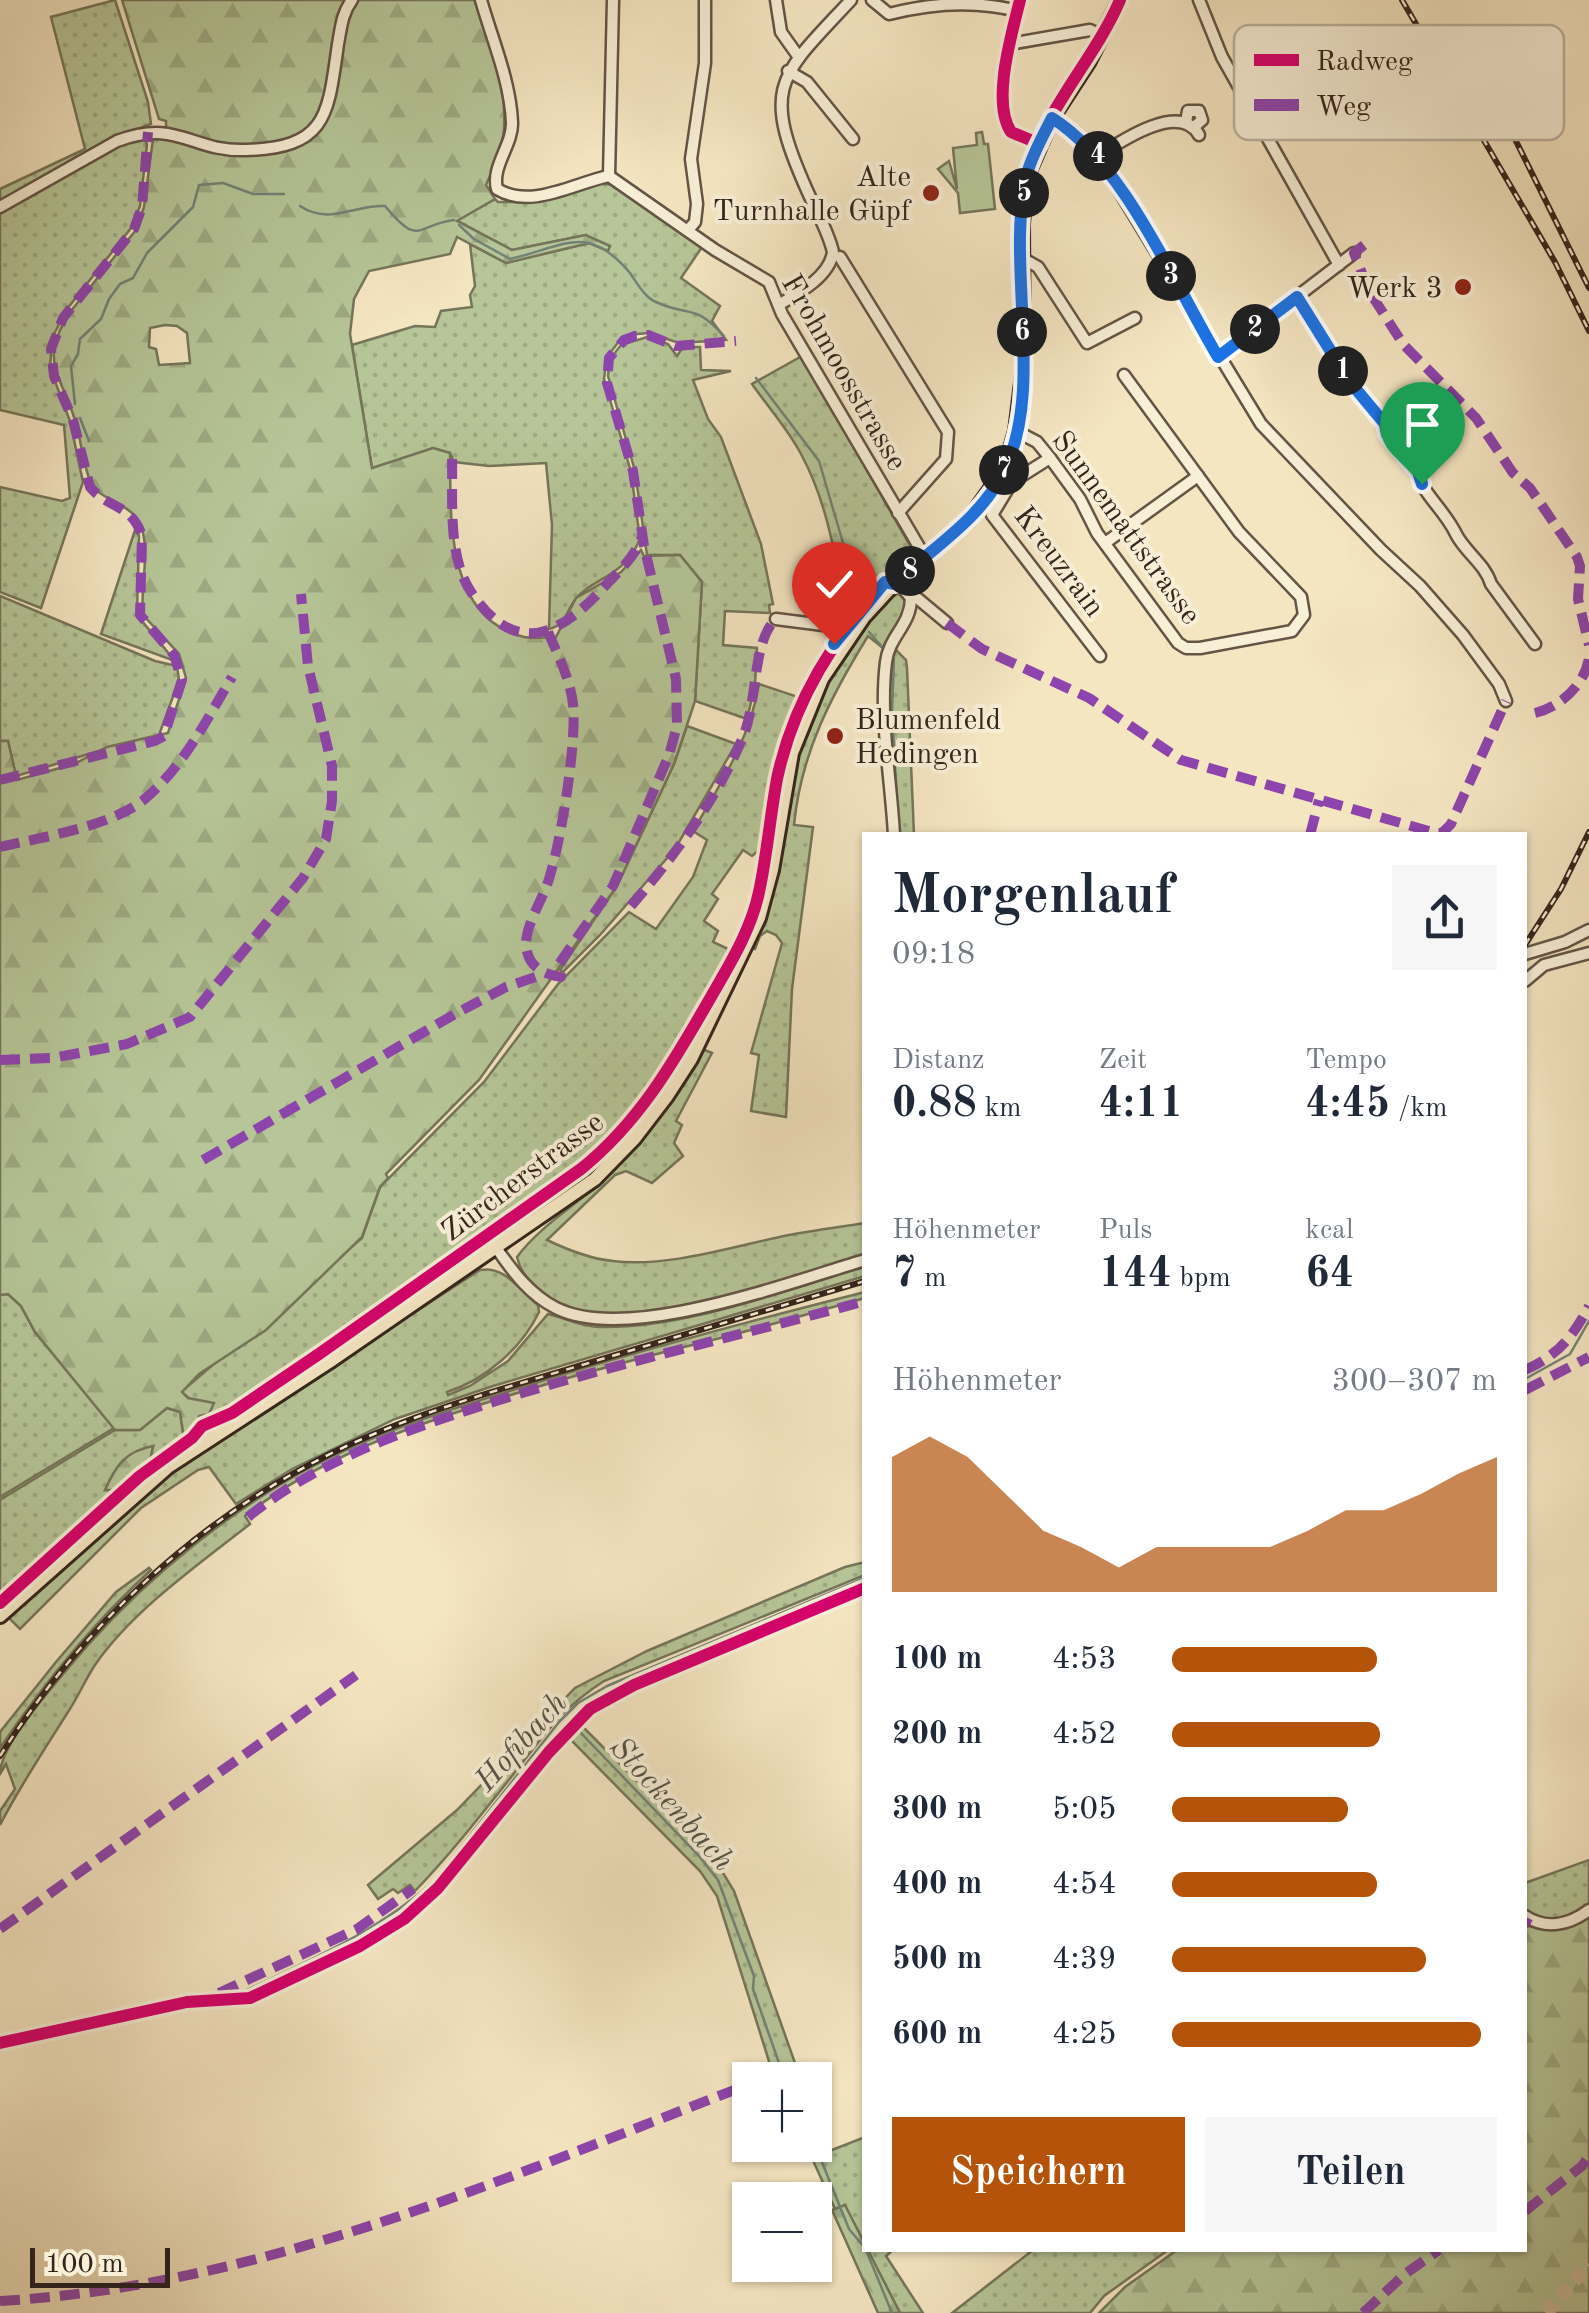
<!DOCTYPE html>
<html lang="de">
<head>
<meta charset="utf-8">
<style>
	:root { --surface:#fff; --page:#f6f6f7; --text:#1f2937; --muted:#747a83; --accent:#b45309 }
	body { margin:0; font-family:"Old Standard TT",serif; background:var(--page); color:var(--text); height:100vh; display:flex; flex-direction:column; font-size:38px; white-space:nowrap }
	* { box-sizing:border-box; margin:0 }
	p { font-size:32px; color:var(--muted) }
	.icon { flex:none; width:55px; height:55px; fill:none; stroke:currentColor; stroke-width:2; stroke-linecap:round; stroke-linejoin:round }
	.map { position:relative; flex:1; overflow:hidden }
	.sheet { position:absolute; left:862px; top:832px; width:665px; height:1420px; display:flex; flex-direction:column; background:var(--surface); border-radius:0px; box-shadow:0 2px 8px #0004 }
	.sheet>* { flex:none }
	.buttons { position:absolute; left:732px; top:2062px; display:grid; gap:20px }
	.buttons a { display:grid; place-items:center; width:100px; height:100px; border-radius:0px; background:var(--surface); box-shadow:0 2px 8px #0004; font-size:50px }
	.scale { position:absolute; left:30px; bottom:25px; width:140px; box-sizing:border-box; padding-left:10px; border:5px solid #34241b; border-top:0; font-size:28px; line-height:35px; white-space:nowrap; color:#34241b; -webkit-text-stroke:8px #f8efd7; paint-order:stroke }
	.pin { position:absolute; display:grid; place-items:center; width:85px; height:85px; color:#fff; margin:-102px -42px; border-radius:50% 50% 50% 0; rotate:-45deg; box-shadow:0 0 10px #0007 }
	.pin .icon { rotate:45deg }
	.km { position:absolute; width:50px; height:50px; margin:-25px; border-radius:50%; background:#222; color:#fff; font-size:28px; line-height:50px; text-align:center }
	.round { display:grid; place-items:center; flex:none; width:105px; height:105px; border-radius:0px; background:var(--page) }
	.head { display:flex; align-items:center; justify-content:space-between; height:170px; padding:0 30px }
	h1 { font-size:55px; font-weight:700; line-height:75px }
	.metrics { display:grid; grid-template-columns:repeat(3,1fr); gap:15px; height:170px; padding:10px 30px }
	.metrics div { display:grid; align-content:center }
	.metrics b { font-size:42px; font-weight:700 }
	.metrics small { font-size:28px; font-weight:400 }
	.metrics p { font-size:28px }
	.chart { height:280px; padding:20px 30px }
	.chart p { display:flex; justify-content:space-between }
	.chart svg { width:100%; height:180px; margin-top:10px; fill:var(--accent); opacity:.7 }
	.button { display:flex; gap:20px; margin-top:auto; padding:20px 30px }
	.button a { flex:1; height:115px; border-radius:0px; background:var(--accent); color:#fff; font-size:40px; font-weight:700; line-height:115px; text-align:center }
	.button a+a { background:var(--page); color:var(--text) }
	ul { padding:0 30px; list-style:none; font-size:32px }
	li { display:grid; grid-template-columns:160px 120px 1fr; align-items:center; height:75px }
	li i { height:25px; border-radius:12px; background:var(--accent) }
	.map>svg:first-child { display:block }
	.grass { fill:url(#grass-dots); stroke:#75755a; stroke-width:2.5 }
	.forest { fill:url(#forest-firs); stroke:#75755a; stroke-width:2.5; fill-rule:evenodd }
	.pitch { fill:#b6c698; stroke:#75755a; stroke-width:2.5 }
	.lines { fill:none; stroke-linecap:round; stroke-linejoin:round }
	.stream { stroke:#728276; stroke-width:2.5 }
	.highway-tunnel { stroke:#cebfa1; stroke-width:14; stroke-dasharray:14 7; stroke-linecap:butt }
	.minor-casing { stroke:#645445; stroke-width:15 }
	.major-casing { stroke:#34241b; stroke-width:18 }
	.minor { stroke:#f8efd7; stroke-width:10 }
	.major { stroke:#f5e6c2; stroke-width:12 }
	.rail-casing { stroke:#34241b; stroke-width:6 }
	.rail { stroke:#f8efd7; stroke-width:2.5; stroke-dasharray:8; stroke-linecap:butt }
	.quiet { stroke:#8e44ad; stroke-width:10; stroke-dasharray:20 10; stroke-linecap:butt }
	.cycleway-casing { stroke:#f8efd7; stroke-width:19 }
	.cycleway { stroke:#d6006c; stroke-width:12 }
	.route-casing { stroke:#fff; stroke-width:20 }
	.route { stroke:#1a73e8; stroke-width:12 }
	.poi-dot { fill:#8f2418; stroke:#f8efd7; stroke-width:4 }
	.labels { text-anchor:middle; stroke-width:8; stroke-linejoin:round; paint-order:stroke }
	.poi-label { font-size:30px; fill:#34241b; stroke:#f8efd7; text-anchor:end }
	.street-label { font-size:30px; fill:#34241b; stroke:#f8efd7 }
	.water-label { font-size:32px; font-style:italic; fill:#535348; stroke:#f8efd7 }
	.key { fill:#f8efd7; stroke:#bdb29f; stroke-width:2.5 }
	.key-label { font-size:28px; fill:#34241b }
</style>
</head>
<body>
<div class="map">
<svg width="1589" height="2313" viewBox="0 0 1589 2313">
	<defs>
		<pattern id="grass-dots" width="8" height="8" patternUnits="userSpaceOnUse" patternTransform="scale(2.5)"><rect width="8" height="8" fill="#b6c698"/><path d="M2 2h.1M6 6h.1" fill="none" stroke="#9daa82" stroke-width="1.8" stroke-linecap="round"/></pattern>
		<pattern id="forest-firs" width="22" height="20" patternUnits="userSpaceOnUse" patternTransform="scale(2.5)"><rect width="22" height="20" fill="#b6c698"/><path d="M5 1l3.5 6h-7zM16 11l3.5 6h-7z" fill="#9daa82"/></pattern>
	</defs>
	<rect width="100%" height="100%" fill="#f5e6c2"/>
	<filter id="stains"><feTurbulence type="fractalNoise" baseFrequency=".002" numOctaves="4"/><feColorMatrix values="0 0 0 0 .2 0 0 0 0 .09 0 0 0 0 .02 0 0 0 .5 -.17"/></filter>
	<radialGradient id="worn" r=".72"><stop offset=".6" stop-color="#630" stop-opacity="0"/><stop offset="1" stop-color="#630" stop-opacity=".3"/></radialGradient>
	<g class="grass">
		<path d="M115,0L148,102L151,124L115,138L0,203V189L85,149L51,17Z"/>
		<path d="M144,139L147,144L140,206L131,228L67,309L52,338L50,368L70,421L83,482L41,608L0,592V487L62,501L70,498L64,425L0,410V211L119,145Z"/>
		<path d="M598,183L615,185L702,247L681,278L720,306L712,321L726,340L679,343L649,333L637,334L620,340L607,357L604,379L631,472L640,539C623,579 594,576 575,600C565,613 566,625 549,629L552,525L546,463L489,466L454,462L450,453L433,448L372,469L352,345L415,326L435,327L441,311L472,307L470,295L475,286L470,244L506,263L589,243L586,235L512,250L456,220L495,199L498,202H531Z"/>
		<path d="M647,337L668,344L677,356L683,347H700L701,370L731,371L693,380L708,419L721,437L761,544L773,604L769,605L770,613L725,611L723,645L757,648L755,685L747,719L695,701L702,582L680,555H647L635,471L608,376L610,359L621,345Z"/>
		<path d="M802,356L913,551L912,556L901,564L846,625L838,626C845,576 825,498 801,454C788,429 768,407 752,384Z"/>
		<path d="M136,527L139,536L137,615L175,661L101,634Z"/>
		<path d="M899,594L908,603V610L884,649L868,636C831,696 801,753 794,825L813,827L792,989L786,1117L751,1111L759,1055L751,1053L782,943L776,935L767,931L760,936L755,949L752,948C781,885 778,831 794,767C810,701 847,644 893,595Z"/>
		<path d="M0,596L155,661L177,666L179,680L159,735C110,746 64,762 16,776L8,741H0Z"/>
		<path d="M894,648L906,660L907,668L914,835H897C893,774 881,708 894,648Z"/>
		<path d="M759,684L801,698L780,755L765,845L752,856L743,850L712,894L718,899L704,921L718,931L713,942L728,949L724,959L729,961C685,1037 646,1111 578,1168L230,1411L205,1422L209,1414L181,1392L362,1238L380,1187L484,1082L558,984L629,912L656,929L693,877L707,840L693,831C721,783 750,739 759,684Z"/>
		<path d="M687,726L736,744L675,849L600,935L563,972L560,970L617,886L674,764Z"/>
		<path d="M720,984C686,1057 657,1106 601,1164L311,1369L169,1457L204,1427L224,1420L320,1356L599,1158C653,1110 685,1046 720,984Z"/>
		<path d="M702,1049L712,1053L676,1121L682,1125L674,1143L683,1156L652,1183L626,1171L615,1175L547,1240C568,1250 590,1259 613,1261C668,1268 734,1246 789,1235C814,1230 840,1227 865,1223V1255C787,1277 673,1322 593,1314C573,1312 553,1302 538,1288C527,1278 520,1271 517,1257C543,1222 584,1201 615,1169C651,1134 676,1091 702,1049Z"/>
		<path d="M865,1267V1276L493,1386L395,1419L292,1469L236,1504L209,1467L198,1470L141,1508L20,1629L8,1617L156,1483L189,1458L480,1270C505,1265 520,1291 538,1305L539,1312C522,1348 485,1380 447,1392L448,1395L470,1386L508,1361L548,1314C566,1318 581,1327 600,1327C686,1329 783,1290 865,1267Z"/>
		<path d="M865,1292V1298C811,1313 758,1329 704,1342C632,1360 562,1378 492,1401C405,1428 317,1459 245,1516L250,1524C199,1564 132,1611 95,1665C85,1680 78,1697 68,1712C44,1750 20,1786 0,1825V1811L15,1789L6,1764L0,1774C0,1746 46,1695 64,1673C126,1597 204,1530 288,1480C365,1435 450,1409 535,1383C644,1349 754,1320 865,1292Z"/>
		<path d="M8,1294L21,1306L35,1332L114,1428L0,1497V1295Z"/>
		<path d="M167,1408L180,1412L184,1439L150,1461L153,1447L106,1490H118L113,1497L0,1596V1500L115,1430H140Z"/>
		<path d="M865,1562V1575L604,1681C559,1710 544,1736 512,1776C480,1816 450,1855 415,1891L410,1885L398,1893L393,1889L378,1899L368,1885L457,1810L575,1688L647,1651L845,1567Z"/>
		<path d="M149,1568L151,1570C92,1624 45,1682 0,1748V1732L56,1662L116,1592Z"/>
		<path d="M579,1723L714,1858L734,1891L801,2080H776L773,2074L717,1896L700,1871L571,1740V1733Z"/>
		<path d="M1589,1860V1907C1569,1922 1546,1924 1525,1911V1883Z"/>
		<path d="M815,2118L825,2146L832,2150L865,2137V2245L845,2206L835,2209L806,2145H815Z"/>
		<path d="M867,2250H893L886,2256L923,2313H900Z"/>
		<path d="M1033,2250H1168L1104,2296L1090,2313H952Z"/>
	</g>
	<g class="forest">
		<path d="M122,0H477C490,46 513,100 501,148C498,161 491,173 486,185L495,199L457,221L512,250L586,235L610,246L608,251L589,243L506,263L457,237L450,254L369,271L354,299L350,334L372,468L433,448L450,453C451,515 444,618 524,637C533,639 546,637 556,637L576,598L621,572L641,550L644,556L680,555L702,582L695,701L674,764L617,886L479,1080L386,1174L388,1178L380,1187L362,1237L266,1330L199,1374L182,1392L188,1398L214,1403L209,1414L199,1416L196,1426L184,1439L180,1412L167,1408L140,1430H115L35,1332L21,1306L8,1294L0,1295V741H8L17,780L74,764L107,747L168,733L186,678L179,654L143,615C139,585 156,535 132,513C120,502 103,499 92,486C83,466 82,444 76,424C63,375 36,363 71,311L136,230L144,207L153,139H166V121L159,119ZM165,325L177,326L187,333L190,363L159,365L156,349L149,347L150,328Z"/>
		<path d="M153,1446L150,1461L118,1490H105C116,1465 126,1451 153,1446Z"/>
		<path d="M1589,1913V2313H1099L1125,2287L1177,2250H1525V1927Z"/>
		<path d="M845,2205L900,2313H878L832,2210Z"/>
	</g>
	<path class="pitch" d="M982,132L984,144H988L995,209L960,213L958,193L938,169L949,161L957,189L953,148L977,145L976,133Z"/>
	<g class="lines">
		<g class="stream">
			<path d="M300,206C330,226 355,204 385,206C420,248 415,225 454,220"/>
			<path d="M459,225L474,239L510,259C566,246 587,222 630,273C637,283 645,298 656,302C691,318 693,302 724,336"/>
			<path d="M756,378L819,461L846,553L857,608"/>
			<path d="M75,404L71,366L78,354L80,339L101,319L109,299L120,284L133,278L147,253L193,207L199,185L223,183L253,194H284"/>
			<path d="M80,418L89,441"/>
			<path d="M869,632L885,650"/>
			<path d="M894,659L892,712L899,835"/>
			<path d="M1525,1379L1570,1354L1589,1321"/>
			<path d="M578,1730L699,1856L718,1880L754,1976L753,1989L785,2080"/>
			<path d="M247,1990C314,1958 379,1931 434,1881L559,1722L578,1703L607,1686L865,1578"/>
			<path d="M815,2145L849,2229L865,2248"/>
			<path d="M866,2250L892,2313"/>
		</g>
		<path class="highway-tunnel" d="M1546,2313L1589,2264"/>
		<defs>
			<g id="minor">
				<path d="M481,0C492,39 510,80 512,122C513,145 491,166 497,189C531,210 574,183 609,176L715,250L769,282L782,314L925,557"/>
				<path d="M776,0L781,32L798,56"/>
				<path d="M872,0L889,14C932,3 975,0 1018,11"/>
				<path d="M1199,0L1222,57L1339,265"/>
				<path d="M1009,44L1090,30L1103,36"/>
				<path d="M1006,55L1020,0"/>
				<path d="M788,71L807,82L853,139"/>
				<path d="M1052,118L1076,134L1098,156L1261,424L1381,550L1420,586L1463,635L1499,684L1506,701"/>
				<path d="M1186,122L1188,111H1199L1202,120L1194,127"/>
				<path d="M1098,156C1121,141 1180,101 1199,135"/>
				<path d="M609,176L613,0"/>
				<path d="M0,207L117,141C179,118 190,152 246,150C328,148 328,114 338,44C341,28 342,13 352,0"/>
				<path d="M688,230L695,222L697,204L691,159L705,63V0"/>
				<path d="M840,257L948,432L946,459L898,513"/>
				<path d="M1022,258L1038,267L1087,343L1135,318"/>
				<path d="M1297,297C1317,324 1330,355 1350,382C1375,416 1402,446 1421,483C1431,501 1447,515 1456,534C1465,552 1485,564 1491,584L1535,644"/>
				<path d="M780,304C799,293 830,276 833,252C828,230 815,209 806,188C760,85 781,75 851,0"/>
				<path d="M1218,357L1354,253"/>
				<path d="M1016,431L1037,442L1050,458L1080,499L1097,533L1178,643L1186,648H1200L1292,631L1304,615L1301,597L1239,532L1124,375"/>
				<path d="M1050,458L1012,482L992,515L1100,656"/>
				<path d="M1105,543L1198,476"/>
				<path d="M911,598H917L947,623"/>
				<path d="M776,619L831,626L849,637"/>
				<path d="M894,835C891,778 879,718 886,662C889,636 911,625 911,598L897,581"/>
				<path d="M1525,954L1565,942L1589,930"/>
				<path d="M1525,981L1544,965L1589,953"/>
				<path d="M497,1249C513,1272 530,1295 556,1308C627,1344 790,1282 865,1260"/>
				<path d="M1525,1916C1546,1930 1569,1925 1589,1910"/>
			</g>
			<path id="major" d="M0,1616L168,1467L329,1362L595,1179L634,1139L667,1096L691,1059L759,918L772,870L792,753L822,679L864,617L897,581L968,521L1005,469L1016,431L1023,374L1022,224L1026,178L1052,118L1089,61L1120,0"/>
		</defs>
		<use href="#minor" class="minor-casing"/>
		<use href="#major" class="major-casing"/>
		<use href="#minor" class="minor"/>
		<use href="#major" class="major"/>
		<defs>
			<g id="rail">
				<path d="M1402,0L1555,262L1589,331"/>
				<path d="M1498,105L1589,288"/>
				<path d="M1525,945L1561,889L1589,832"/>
				<path d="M0,1756C81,1628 196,1520 332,1453C412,1414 497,1390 582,1365C676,1337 771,1309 865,1281"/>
			</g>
		</defs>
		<use href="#rail" class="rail-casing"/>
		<use href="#rail" class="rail"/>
		<g class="quiet">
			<path d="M1364,245L1354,253L1369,291L1403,344L1476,418L1513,473L1530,488L1577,557L1580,566L1578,599L1589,645"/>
			<path d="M452,459C453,501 447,559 473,595C519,660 563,632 605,586C619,571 635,557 642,537"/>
			<path d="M947,623L982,649L1089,698L1181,760L1436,833H1442L1451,824L1506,701"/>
			<path d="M548,632C558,655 570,679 573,704C577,743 561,841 549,879C543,899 526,924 526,944C527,966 542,974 561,977L559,964L613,886L669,755L677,726L676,679L644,546L633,471L607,383L609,358L624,340L635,336L648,335L676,346L736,341"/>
			<path d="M1535,713C1561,707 1585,684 1589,658"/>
			<path d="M0,780L155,741L164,736L182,680L174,655L140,615L142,536C132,504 108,509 90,487L73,420L54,376L51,349L63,318L134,229L142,207L148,132"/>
			<path d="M1310,835L1319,800"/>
			<path d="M0,847C42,837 115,826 147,797C185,764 207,719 232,677"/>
			<path d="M631,906C675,855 717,799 743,737C758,701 752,641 776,619"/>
			<path d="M0,1060L53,1058L127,1044L190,1017L303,878L326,839L332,801V766L308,666L301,594"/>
			<path d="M203,1160L455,1014L506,987L544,974"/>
			<path d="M1525,1370C1557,1356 1573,1337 1589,1306"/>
			<path d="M1525,1390L1589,1357"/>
			<path d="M248,1517C320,1459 409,1429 496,1401C618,1363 742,1335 865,1301"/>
			<path d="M1525,1924L1528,1918"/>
			<path d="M0,1929L356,1675"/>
			<path d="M219,1993L357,1929L413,1889"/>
			<path d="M759,2080L771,2076"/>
			<path d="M1525,2211L1582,2166L1589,2156"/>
			<path d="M0,2301C263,2286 507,2177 750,2084"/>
			<path d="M1363,2313L1405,2274L1439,2250"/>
		</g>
		<defs>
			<g id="cycleway">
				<path d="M1020,0C1012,33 991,102 1011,132L1040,144"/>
				<path d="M0,1603L140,1476L192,1438L202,1426L232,1413L319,1354L581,1169C638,1123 672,1065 708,1002C728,967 751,931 759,892C767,855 770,817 777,779C793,703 832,639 885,583L895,584C925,555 960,534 985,501C1056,408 1002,279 1027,174C1043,111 1095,59 1120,0"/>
				<path d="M0,2043L187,2002L250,1998L360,1946L404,1919L438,1888L549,1752L590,1709L634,1685L865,1588"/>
			</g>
		</defs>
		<use href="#cycleway" class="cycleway-casing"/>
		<use href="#cycleway" class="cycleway"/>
	</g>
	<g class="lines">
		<defs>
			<path id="route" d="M834,644L885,582L895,584C933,546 981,520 1005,469C1045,386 1005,262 1027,174C1032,155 1043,136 1052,118C1123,162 1175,285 1218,357L1297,297L1350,382L1385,424L1387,434L1418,472L1422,484"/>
		</defs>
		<use href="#route" class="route-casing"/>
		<use href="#route" class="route"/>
	</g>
	<g class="poi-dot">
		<circle cx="931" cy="193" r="10"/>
		<circle cx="1463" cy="287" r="10"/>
		<circle cx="835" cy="736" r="10"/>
	</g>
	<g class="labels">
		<g class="poi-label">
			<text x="911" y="186">Alte<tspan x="911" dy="34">Turnhalle Güpf</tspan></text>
			<text x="1443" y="297">Werk 3</text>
			<text x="855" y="729" text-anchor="start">Blumenfeld<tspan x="855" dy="34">Hedingen</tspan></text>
		</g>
		<g class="street-label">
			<text transform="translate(845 372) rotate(60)" y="10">Frohmoosstrasse</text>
			<text transform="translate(1127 527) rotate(54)" y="10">Sunnemattstrasse</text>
			<text transform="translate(1060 561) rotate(53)" y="10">Kreuzrain</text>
			<text transform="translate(522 1176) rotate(-37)" y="10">Zürcherstrasse</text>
		</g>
		<g class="water-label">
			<text transform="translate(520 1741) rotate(-48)" y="11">Hofibach</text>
			<text transform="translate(673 1803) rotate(48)" y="11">Stockenbach</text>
		</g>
	</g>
	<rect x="1234" y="25" width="330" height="115" rx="15" class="key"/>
	<rect x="1254" y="54" width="45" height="12" fill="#d6006c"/>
	<rect x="1254" y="99" width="45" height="12" fill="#8e44ad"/>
	<g class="key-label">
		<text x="1316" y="70">Radweg</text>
		<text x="1316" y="115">Weg</text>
	</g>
	<rect width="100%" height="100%" filter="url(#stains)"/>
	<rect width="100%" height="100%" fill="url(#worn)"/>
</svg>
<div class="buttons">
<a>+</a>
<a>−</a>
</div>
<div class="scale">100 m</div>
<div class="pin" style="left:1422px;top:484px;background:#1e9e55"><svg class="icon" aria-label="arrive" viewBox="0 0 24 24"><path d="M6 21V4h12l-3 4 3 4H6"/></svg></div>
<div class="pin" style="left:834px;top:644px;background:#d93025"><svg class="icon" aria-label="check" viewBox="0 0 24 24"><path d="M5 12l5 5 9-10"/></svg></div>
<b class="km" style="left:1343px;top:371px">1</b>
<b class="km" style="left:1255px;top:329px">2</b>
<b class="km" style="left:1171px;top:276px">3</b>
<b class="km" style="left:1098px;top:156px">4</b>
<b class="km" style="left:1024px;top:193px">5</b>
<b class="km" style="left:1022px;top:332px">6</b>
<b class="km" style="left:1004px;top:470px">7</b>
<b class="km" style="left:910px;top:571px">8</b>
<section class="sheet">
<div class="head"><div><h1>Morgenlauf</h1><p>09:18</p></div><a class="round"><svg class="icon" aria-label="share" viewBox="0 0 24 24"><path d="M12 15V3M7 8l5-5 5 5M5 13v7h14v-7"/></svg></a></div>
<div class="metrics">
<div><p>Distanz</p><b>0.88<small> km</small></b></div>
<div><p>Zeit</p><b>4:11</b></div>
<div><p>Tempo</p><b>4:45<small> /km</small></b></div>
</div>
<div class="metrics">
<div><p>Höhenmeter</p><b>7<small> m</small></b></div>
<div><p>Puls</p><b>144<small> bpm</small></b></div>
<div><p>kcal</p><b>64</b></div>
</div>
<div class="chart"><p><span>Höhenmeter</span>300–307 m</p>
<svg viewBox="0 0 160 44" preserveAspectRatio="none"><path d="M0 44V11L10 6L20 11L30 20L40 29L50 33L60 38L70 33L80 33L90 33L100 33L110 29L120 24L130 24L140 20L150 15L160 11V44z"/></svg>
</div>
<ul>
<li><b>100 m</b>4:53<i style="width:63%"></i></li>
<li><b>200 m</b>4:52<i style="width:64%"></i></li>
<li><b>300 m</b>5:05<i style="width:54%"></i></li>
<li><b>400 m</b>4:54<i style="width:63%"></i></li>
<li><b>500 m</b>4:39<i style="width:78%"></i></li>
<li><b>600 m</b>4:25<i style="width:95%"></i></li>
</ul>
<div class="button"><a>Speichern</a><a>Teilen</a></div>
</section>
</div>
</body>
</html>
